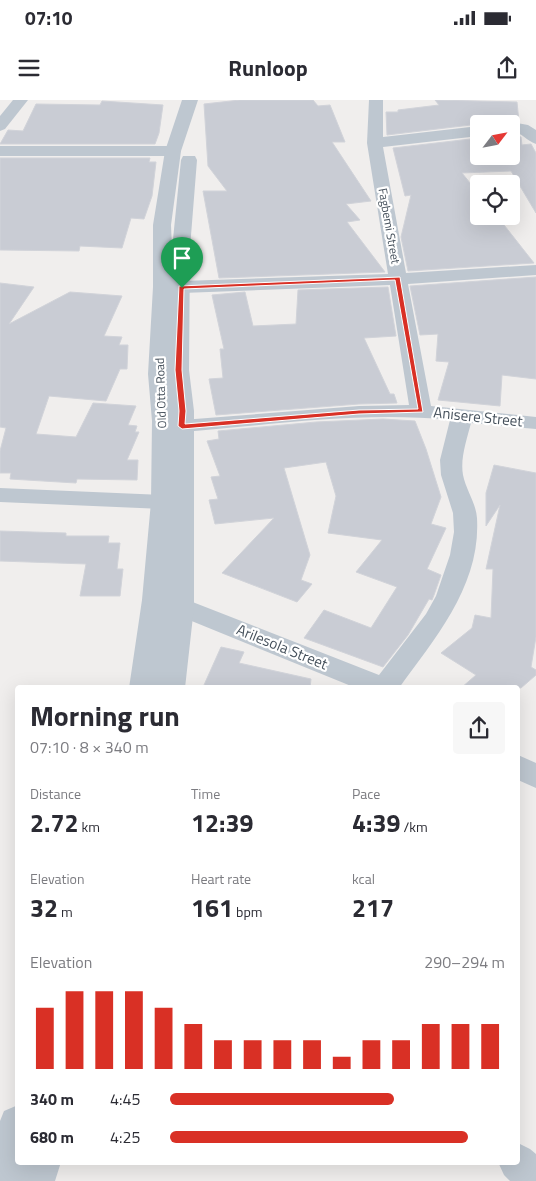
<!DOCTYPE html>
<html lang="en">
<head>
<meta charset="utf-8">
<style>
	:root { --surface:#fff; --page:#f7f7f7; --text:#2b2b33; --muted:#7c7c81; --accent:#d93025 }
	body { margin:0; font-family:"Titillium Web",sans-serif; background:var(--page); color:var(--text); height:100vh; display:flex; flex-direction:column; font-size:19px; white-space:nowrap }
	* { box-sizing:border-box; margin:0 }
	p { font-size:16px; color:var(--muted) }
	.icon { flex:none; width:28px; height:28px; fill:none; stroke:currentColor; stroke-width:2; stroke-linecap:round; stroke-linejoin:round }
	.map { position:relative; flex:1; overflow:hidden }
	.details { position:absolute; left:15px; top:585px; width:505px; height:480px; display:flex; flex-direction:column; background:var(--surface); border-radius:5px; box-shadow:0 5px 20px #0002 }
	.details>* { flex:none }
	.needle { width:32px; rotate:58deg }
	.fabs { position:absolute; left:470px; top:15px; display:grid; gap:10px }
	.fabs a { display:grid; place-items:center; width:50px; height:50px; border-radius:5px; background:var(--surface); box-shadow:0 5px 20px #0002; font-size:25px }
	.pin { position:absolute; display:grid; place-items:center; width:42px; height:42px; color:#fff; margin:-51px -21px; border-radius:50% 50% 50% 0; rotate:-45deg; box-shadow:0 0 5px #0007 }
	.pin .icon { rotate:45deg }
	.round { display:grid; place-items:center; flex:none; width:52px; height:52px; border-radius:5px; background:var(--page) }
	.head { display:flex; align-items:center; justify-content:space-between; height:85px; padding:0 15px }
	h1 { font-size:28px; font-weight:700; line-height:38px }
	.figures { display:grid; grid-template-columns:repeat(3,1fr); gap:8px; height:85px; padding:5px 15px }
	.figures div { display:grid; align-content:center }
	.figures b { font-size:25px; font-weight:700 }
	.figures small { font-size:14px; font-weight:400 }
	.figures p { font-size:14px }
	.chart { height:140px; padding:10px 15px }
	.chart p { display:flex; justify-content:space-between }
	.chart svg { width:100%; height:90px; margin-top:5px; stroke:var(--accent); stroke-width:6 }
	ul { padding:0 15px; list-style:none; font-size:16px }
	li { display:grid; grid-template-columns:80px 60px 1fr; align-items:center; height:38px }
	li i { height:12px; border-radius:6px; background:var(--accent) }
	.status { display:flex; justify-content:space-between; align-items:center; height:35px; padding:0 25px; background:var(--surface); direction:ltr }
	.status svg { height:14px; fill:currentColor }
	header { display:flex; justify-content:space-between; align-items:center; height:65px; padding:0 15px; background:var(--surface); font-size:22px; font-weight:700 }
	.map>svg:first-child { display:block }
	.building { fill:#c9ccd4; stroke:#d1d3d9 }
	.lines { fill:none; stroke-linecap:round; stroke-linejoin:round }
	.minor { fill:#bec7d0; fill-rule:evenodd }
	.tertiary { fill:#bec7d0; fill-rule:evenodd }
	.route { fill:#d93025; stroke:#fff; fill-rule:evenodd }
	.labels { text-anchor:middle; stroke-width:4.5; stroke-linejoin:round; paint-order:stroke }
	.far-street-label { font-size:12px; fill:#45505b; stroke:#fff }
	.street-label { font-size:15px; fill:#45505b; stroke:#fff }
</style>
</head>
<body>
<div class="status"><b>07:10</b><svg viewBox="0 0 49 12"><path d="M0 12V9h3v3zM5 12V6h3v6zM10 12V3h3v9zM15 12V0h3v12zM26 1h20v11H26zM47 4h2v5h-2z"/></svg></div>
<header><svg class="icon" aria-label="menu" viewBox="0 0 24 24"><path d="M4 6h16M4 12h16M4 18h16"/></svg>Runloop<svg class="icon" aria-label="share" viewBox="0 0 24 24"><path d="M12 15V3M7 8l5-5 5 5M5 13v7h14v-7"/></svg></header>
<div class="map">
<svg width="536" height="1081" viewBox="0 0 536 1081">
	<rect width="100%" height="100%" fill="#f0eeed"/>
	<g class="building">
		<path d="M240,0H313L318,6L330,5L345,42H332L371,101L346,104L360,120L347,122L385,172L219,178L203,91H227L208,66L204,4Z"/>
		<path d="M435,0L517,2L519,22L511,20L504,24H479L387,35L386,12H398V10L439,5Z"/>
		<path d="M102,1L163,5L159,33L155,44H0L8,30L23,31L36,4L100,5Z"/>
		<path d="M511,34L521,37L522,45L531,44L536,53V113L511,71L462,73L479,94V116H497L534,163L408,171L401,137L411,95L405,96L393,48L479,38V56H511Z"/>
		<path d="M0,58H150L149,62H156L152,96L144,119L131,118L122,148L80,146L79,151L0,150Z"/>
		<path d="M536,177V279L502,275L500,306L438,300L449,262L436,261L438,234L420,235L410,186Z"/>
		<path d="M0,183L34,187L9,224L70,192L122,196L104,236L122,237L119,245H128L127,269H120L106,301L49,296L36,334L76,337L93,303L136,306L128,325L137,326L135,332H139L127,360H138L137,380L77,379L76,383L10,379L11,373H0V351L6,328L0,327Z"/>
		<path d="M388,187L396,236L364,238L390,294H394L397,303L359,304L216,315L209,279L223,278L220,249H224L212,195L245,192L253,226L296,224L298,190Z"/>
		<path d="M383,319L415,321L426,349L441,397L431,424L446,428L427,469L441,475L434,495L432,500L429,499L408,535L383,567L304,538L324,510L371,528L397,487L356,472L382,440L328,433L336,396L326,362L284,368L310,455L301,480L312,484L297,502L222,473L274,418L215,424L209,400L218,399L211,377L220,376L207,341L219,339L218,331L316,322Z"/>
		<path d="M494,365L536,373V537L531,567L536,570V575L521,588H461L476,575L441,553L472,528L475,515L491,518L493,469H486L500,405L486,426V393Z"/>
		<path d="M0,431L66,433V436H109L108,443H120L117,469H123L120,496H80L86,464L0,461Z"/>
		<path d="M221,547L244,552L239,563L311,579L310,588H216L204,585Z"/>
	</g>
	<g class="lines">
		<g class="minor">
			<path d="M13,0H28L5,29L0,31V16Z"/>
			<path d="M369,0H383V37L479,26V36L383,47L406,173L536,165V175L408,184L431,306L536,317V329L471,323C467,339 460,358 463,375C466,390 476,403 477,418C481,485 436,537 399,588H356L172,513L168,507L172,501L181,498L190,501L379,575L426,514L436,496L450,455L454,432L453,413L441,375L440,360L450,320C362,311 270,325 182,332L174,331L171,326L174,321L182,320L359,306L409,305L390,185L182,193L175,191L173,187L175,183L182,181L388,174L367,43Z"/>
			<path d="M511,22L528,25L536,30V44C526,41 523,32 511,32V24H506Z"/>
			<path d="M0,46H173L179,48L181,51L179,54L173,56H0Z"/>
			<path d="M0,388L163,395L171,397L175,402L171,407L163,409L0,402Z"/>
			<path d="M518,655L536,663V688L518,680Z"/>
			<path d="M518,1043L530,1049L536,1054V1081H510L504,1075L498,1062H518Z"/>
		</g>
		<g class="tertiary">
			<path d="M182,0H198L181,51L171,125L172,149L181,60L183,56H195L197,60L190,148L189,270L194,311V507L185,588H129L142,500L151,402L152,321L148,274L153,187V125L165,51Z"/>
			<path d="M18,1005V1062H61L55,1081H0V1021L4,1011Z"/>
		</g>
	</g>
	<path class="route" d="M400,177L423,312L359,314L182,329L178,326L179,311L175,270L179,186ZM395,180L418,309L359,310L185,324L186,311L182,270L184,189Z"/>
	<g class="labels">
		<g class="far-street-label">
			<text transform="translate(389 126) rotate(80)" y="4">Fagbemi Street</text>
			<text transform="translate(161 293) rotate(-92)" y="4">Old Otta Road</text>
		</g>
		<g class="street-label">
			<text transform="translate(478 317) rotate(6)" y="5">Anisere Street</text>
			<text transform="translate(282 547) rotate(22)" y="5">Arilesola Street</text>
		</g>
	</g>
</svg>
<div class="fabs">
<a><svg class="needle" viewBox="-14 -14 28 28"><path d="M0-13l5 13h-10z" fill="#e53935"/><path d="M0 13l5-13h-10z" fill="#7c7c81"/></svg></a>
<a><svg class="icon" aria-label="locate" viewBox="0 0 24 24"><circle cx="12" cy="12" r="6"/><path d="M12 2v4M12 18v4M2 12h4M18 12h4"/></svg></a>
</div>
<div class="pin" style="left:182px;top:188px;background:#1e9e55"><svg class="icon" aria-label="arrive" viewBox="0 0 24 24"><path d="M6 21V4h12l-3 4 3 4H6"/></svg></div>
<section class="details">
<div class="head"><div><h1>Morning run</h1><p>07:10 · 8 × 340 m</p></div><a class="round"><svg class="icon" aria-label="share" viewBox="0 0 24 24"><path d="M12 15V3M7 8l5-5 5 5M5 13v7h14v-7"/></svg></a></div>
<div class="figures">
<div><p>Distance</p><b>2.72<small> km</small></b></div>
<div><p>Time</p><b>12:39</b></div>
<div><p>Pace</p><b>4:39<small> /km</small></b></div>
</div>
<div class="figures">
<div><p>Elevation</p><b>32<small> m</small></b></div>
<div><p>Heart rate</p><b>161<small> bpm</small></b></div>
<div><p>kcal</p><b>217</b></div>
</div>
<div class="chart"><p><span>Elevation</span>290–294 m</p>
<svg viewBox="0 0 160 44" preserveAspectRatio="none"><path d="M5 44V14M15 44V6M25 44V6M35 44V6M45 44V14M55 44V22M65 44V30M75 44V30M85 44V30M95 44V30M105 44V38M115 44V30M125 44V30M135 44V22M145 44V22M155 44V22"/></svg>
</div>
<ul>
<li><b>340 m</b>4:45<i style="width:67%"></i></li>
<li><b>680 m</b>4:25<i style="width:89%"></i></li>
</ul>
</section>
</div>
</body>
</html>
